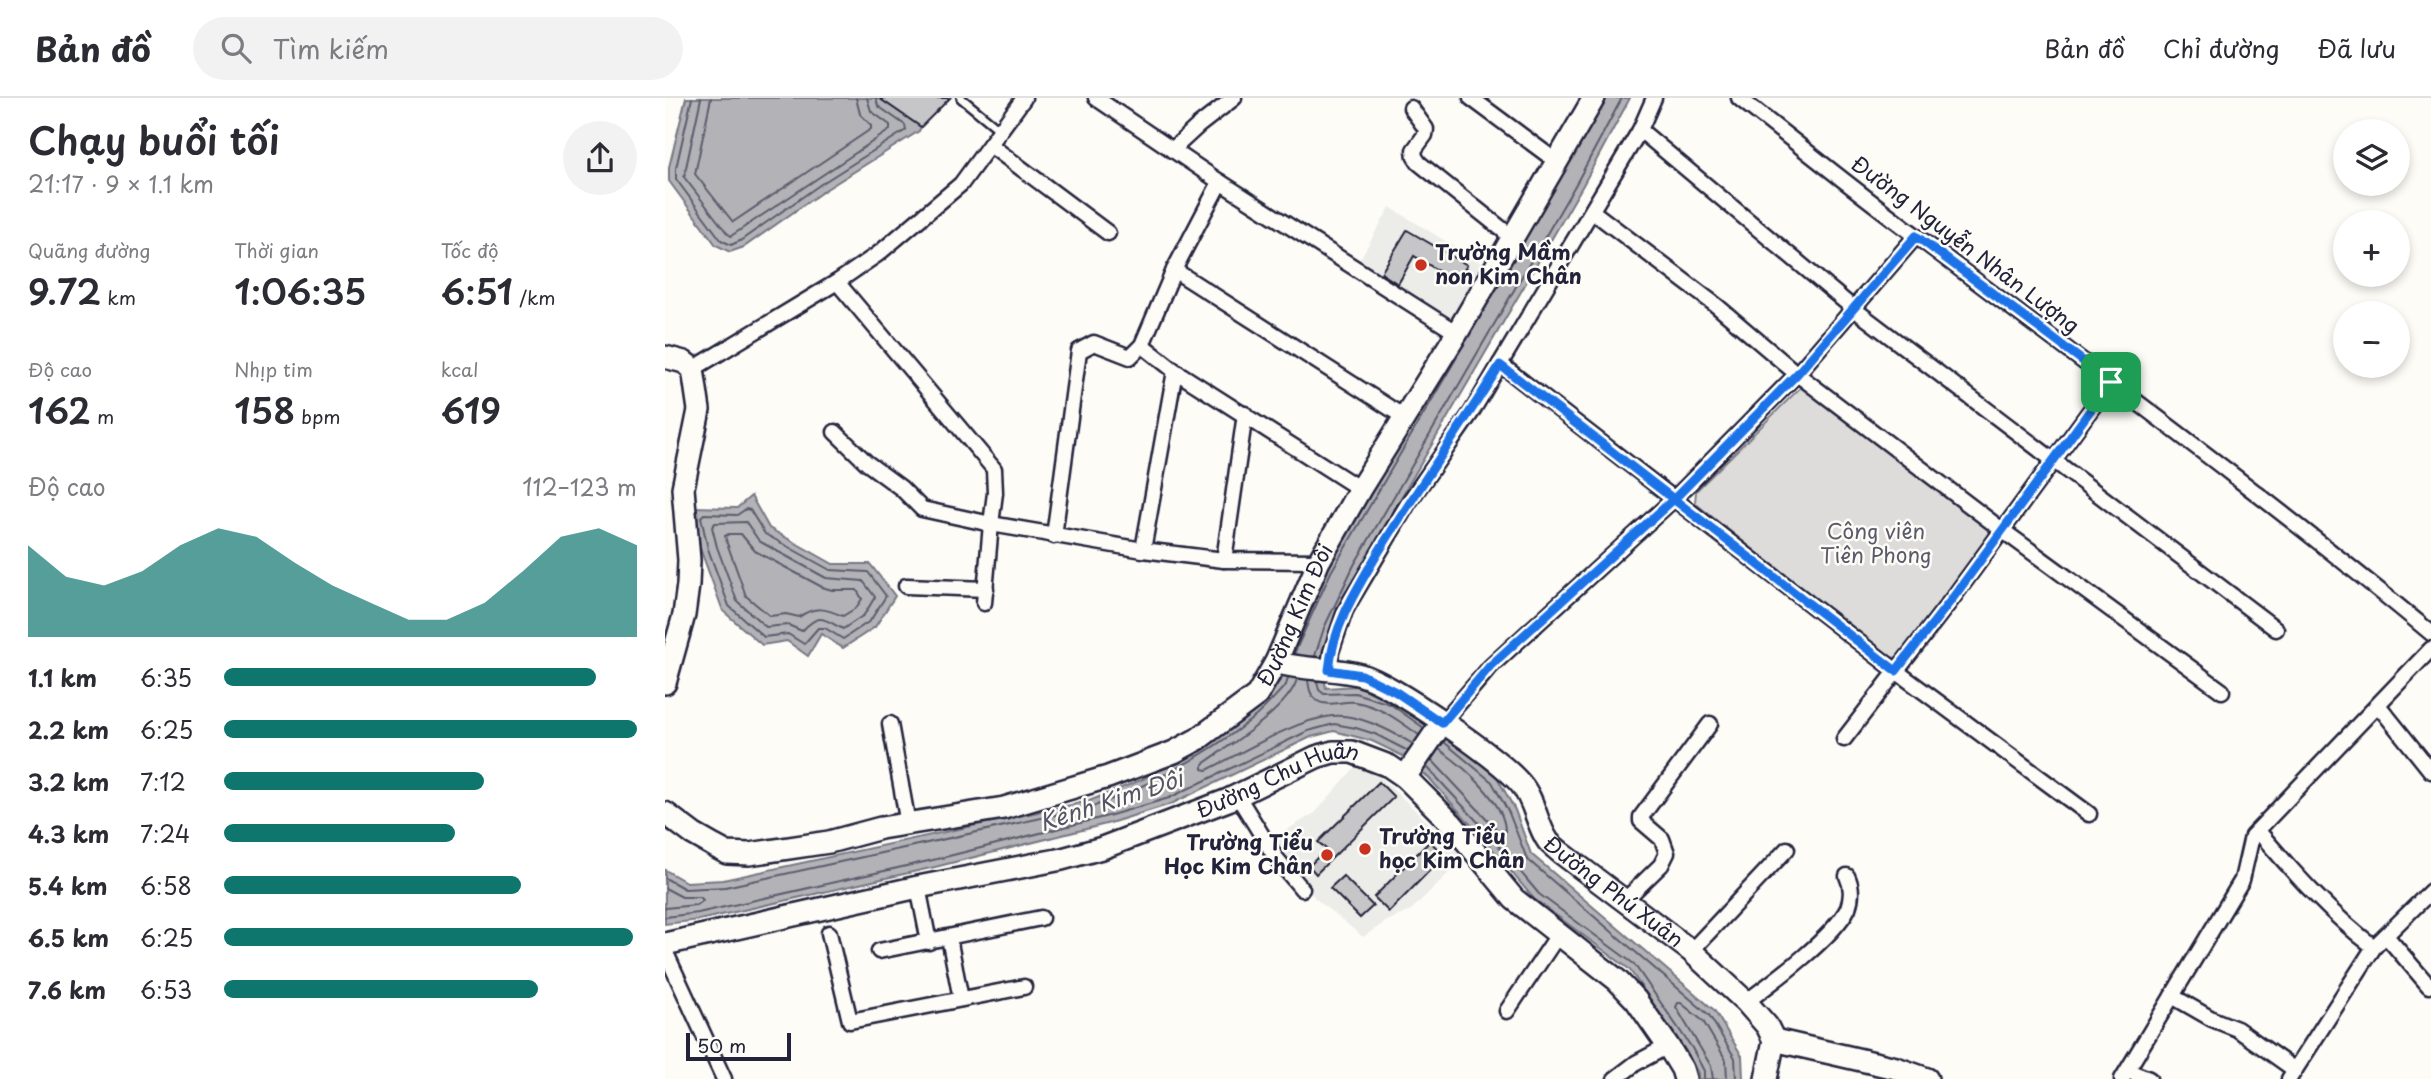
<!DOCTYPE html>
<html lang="vi">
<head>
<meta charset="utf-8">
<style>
	:root { --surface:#fff; --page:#f2f2f3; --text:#2b2b33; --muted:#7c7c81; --line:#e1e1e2; --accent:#0f766e }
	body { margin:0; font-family:"Playpen Sans",sans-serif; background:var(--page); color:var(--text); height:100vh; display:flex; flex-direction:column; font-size:26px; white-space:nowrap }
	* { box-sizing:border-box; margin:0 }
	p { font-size:23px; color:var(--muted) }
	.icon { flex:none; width:38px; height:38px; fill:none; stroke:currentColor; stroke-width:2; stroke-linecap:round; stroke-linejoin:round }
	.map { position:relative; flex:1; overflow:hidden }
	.side { display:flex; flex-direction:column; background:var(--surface); width:665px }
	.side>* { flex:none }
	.fabs { position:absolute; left:1668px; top:21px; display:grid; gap:14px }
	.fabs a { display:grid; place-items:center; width:77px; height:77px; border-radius:50%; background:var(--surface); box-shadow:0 4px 10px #0003; font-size:35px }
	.scale { position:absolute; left:21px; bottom:18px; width:105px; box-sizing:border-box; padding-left:7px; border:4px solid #22223b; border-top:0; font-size:19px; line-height:24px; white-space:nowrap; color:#22223b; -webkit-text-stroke:5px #fdfcf7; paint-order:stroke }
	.pin { position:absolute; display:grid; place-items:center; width:60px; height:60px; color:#fff; margin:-30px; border-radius:14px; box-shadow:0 4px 10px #0006 }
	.round { display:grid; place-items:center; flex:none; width:74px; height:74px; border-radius:37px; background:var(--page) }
	.summary { display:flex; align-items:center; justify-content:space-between; height:119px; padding:0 28px }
	h1 { font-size:38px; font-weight:600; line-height:52px }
	.figures { display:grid; grid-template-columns:repeat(3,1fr); gap:10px; height:119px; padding:7px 28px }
	.figures div { display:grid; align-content:center }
	.figures b { font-size:35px; font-weight:600 }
	.figures small { font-size:19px; font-weight:400 }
	.figures p { font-size:19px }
	.chart { height:196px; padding:14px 28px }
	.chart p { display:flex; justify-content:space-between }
	.chart svg { width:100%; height:126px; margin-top:7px; fill:var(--accent); opacity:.7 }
	ul { padding:0 28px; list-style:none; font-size:23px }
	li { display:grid; grid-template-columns:112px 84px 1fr; align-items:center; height:52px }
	li i { height:18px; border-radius:9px; background:var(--accent) }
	header { display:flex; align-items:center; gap:42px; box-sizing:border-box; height:98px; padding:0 35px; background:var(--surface); border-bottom:2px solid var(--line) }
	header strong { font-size:33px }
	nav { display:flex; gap:38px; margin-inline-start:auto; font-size:24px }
	.search { width:490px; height:63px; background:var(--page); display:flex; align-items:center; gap:18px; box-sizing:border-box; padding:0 24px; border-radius:38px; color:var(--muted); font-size:26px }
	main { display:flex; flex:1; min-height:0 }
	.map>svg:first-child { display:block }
	.built { fill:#ecece9 }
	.green { fill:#dddcdb; stroke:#807f8b; stroke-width:2 }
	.water { fill:#b2b2b7; stroke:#787885; stroke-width:2 }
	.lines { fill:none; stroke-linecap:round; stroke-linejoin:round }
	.shore { stroke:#5c5c6d; stroke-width:2 }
	.building { fill:#c6c6c8; stroke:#22223b; stroke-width:2 }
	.lane-casing { stroke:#22223b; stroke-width:12 }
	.street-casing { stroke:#22223b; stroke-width:19 }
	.secondary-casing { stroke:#22223b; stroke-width:26 }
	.lane { stroke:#fdfcf7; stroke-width:7 }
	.street { stroke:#fdfcf7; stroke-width:14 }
	.secondary { stroke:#fdfcf7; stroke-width:21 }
	.route-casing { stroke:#fff; stroke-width:14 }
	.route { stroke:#1a73e8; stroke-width:9 }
	.poi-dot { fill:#c8321e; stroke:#fdfcf7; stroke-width:2.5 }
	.labels { text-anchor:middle; stroke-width:5; stroke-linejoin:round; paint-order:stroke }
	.street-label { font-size:21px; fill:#22223b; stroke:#fdfcf7 }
	.poi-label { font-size:21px; font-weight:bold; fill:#22223b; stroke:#fdfcf7; text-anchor:start }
	.park-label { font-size:21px; fill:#5a5a6b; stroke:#fdfcf7 }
	.water-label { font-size:23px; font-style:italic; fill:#545466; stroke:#fdfcf7 }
</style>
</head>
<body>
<header>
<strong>Bản đồ</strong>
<div class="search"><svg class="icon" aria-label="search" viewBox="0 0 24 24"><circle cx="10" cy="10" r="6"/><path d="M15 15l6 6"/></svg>Tìm kiếm</div>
<nav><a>Bản đồ</a><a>Chỉ đường</a><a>Đã lưu</a></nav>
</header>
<main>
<section class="side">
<div class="summary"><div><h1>Chạy buổi tối</h1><p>21:17 · 9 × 1.1 km</p></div><a class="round"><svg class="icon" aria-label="share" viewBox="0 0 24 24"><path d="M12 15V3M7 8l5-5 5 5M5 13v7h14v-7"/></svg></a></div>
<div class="figures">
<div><p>Quãng đường</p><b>9.72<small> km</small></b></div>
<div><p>Thời gian</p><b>1:06:35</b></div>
<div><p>Tốc độ</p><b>6:51<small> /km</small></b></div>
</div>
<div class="figures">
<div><p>Độ cao</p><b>162<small> m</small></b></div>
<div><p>Nhịp tim</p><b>158<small> bpm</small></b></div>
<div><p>kcal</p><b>619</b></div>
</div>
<div class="chart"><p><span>Độ cao</span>112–123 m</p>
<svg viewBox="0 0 160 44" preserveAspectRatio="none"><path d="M0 44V12L10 23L20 26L30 21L40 12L50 6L60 9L70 18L80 26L90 32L100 38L110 38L120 32L130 21L140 9L150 6L160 12V44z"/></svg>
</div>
<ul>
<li><b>1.1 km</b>6:35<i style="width:90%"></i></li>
<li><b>2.2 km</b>6:25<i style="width:100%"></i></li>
<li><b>3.2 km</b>7:12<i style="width:63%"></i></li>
<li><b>4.3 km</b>7:24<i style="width:56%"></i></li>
<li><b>5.4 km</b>6:58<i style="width:72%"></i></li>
<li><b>6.5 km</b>6:25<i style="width:99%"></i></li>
<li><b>7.6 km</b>6:53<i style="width:76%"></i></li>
</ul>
</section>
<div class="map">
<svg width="1766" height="981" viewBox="0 0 1766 981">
	<rect width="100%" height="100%" fill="#fdfcf7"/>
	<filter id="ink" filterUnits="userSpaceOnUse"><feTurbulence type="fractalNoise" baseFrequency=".0143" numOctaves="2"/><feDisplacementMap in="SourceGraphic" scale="14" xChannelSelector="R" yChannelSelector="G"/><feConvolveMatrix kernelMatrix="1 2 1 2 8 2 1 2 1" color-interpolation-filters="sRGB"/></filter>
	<g filter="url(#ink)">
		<g class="built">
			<path d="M725,109L821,168L790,224L692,166Z"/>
			<path d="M691,668L714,678L800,759L745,813L722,823L698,839L651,801L603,743L650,715Z"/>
		</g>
		<path class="green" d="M1137,288L1322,427L1325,432L1323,443L1236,557L1230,560L1218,557L1030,405L1031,393L1036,388Z"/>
		<g class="water">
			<path d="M21,0H214L256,29L254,33L160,92L79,149L65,154L51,147L4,83V69Z"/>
			<path d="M935,0H965L918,87L695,470L666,532L656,564L661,590L691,588L728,600L789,642L832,679L850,712L866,756L1049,912L1077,958L1078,981H1033V975L1021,953L964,871L869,801L817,739L764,680L738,658L707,643L669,633L646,639L506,706L445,725L270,769L34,822L0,826V772L21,784L58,782L424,703L476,682L517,661L584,615L616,582L623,551L660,471Z"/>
			<path d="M86,398L104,430L168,466H205L230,498L210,529L178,550L156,536L143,558L122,543L97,547L58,513L36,453L26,409L72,410Z"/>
		</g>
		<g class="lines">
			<g class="shore">
				<path d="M27,0L11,70V81L56,142L66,147L75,143L156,86L241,32L240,27L213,8L211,0"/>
				<path d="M36,0L19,79L62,135L66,138L225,32V27L206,13L202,0"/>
				<path d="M46,0L30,76L68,124L206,31V27L195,16L191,0"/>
				<path d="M81,411L85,412L100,436L165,472L203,474L221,498L205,523L178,541L160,530H153L139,546L123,536L99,539L64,508L43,451L36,419L39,416L72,417Z"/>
				<path d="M81,424L94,443L161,480L198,483L210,499L199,517L178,531C158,521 155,514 137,533L123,527L101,529L72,503L52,449L47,429L50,425Z"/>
				<path d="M64,436H76L90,453L157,489L167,492H192L197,501L191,510L178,518C161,511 151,507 134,519L121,516L105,518L81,498L62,445L60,438Z"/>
				<path d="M629,556L666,474L792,259"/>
				<path d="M650,558L659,530L689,467L912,84L957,0"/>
				<path d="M632,581C624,611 563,648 538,666V671L542,672C577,655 629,622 667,618C693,615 726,633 748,646"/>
				<path d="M643,582C644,590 645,597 651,602C662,610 678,602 690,604C715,608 734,623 754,637"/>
				<path d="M652,583L654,592L659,596L690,595L725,606L759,630"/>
				<path d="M779,644L827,684L844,715L862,761L1044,917L1070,960L1071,981"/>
				<path d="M767,662L835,735H840C842,705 797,667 774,651"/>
				<path d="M762,669L822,734L874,796L969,866L1027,950L1039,973V981"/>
				<path d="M0,780L20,791L60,789L427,709C485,687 538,660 587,621C599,612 610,598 621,587L623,580"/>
				<path d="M0,790L17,799H35L38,802L31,807L0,810"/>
				<path d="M0,819L33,815L268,762L443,718L504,700L643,633L669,626L691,630L710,636L743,653"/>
				<path d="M1048,981L1046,968L1011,909L1013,905H1016L1038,923L1061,962L1062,981"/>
			</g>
		</g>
		<g class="building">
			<path d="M214,0H285L256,29Z"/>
			<path d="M742,132L802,167L792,184L749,158L733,186L716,175Z"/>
			<path d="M714,684L729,699L651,776L644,768L661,751L653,744Z"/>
			<path d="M765,743L779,758L724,814L709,799Z"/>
			<path d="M678,778L708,808L695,820L665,790Z"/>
		</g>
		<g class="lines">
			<defs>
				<path id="lane" d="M296,0L335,32"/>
				<g id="street">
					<path d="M431,0L555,84L792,235"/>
					<path d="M806,0L891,63"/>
					<path d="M1074,0C1134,47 1193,95 1254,140C1426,270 1600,397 1766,535"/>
					<path d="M746,10L761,31L760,37L749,52L750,59L754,65L848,140"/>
					<path d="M975,32L1189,211L1611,531"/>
					<path d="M325,47L443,135"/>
					<path d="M507,52L533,28L569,0"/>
					<path d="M927,113L1052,208L1132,276L1337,432L1557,593"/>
					<path d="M509,172L739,319"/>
					<path d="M477,247L510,273L695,391"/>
					<path d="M835,266L1231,573L1424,716"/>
					<path d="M28,271L172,184L213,156L296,86L359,0"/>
					<path d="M170,334L202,365L236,390L257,411L326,426L330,395L329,371L172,184"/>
					<path d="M389,438L414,253L429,245L465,259L477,247L509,172L555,84"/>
					<path d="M478,452L510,273"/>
					<path d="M559,462L580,316"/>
					<path d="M241,488L321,491"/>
					<path d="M319,505L326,426L478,452L559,462L654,463"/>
					<path d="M664,572L666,554L680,513L686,502L744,404L806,315L835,266L975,32L989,0"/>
					<path d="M1713,607L1766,673"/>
					<path d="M777,625L826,568L1010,400L1132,276L1251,138"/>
					<path d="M225,626L243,726"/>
					<path d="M1179,641L1287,501L1446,284"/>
					<path d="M572,697L611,760L637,791"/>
					<path d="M1593,733C1629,775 1665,816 1709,849"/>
					<path d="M253,789L264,844"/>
					<path d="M960,802L996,767L1002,755L997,741L976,723V719L1045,626"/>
					<path d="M164,835L185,923L359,889"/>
					<path d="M1722,839L1764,888L1766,886"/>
					<path d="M284,840L296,901"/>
					<path d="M0,853L59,981"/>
					<path d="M214,853L376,820"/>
					<path d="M1026,853L1122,751"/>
					<path d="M1507,898L1547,921L1572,931L1630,972"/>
					<path d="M1081,904C1108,884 1169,839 1183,810C1187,799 1187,788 1182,778"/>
					<path d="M842,913L893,837"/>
					<path d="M1463,973L1484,981"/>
					<path d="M950,981L971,965L1003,948"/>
					<path d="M1457,981L1577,782L1587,738L1766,551"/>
					<path d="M1624,981L1709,849L1766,793"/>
				</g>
				<g id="secondary">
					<path d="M0,259L19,264L28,271L34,312L18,390L24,462L23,487L19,517L0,585"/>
					<path id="s1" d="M611,564C638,573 668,569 696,577C729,587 832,659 855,685C870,702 871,726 883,743C886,747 892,751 895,754L1026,853L1081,904L1102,928L1109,942L1101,981"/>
					<path d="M740,679L777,625"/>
					<path id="s2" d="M0,715L28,736L49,748L62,755L84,756L164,744L216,730L339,710L443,679L509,654L533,641L592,597L611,564L654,463L695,391L792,235L929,0"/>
					<path id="s3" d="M0,846L253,789L397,761L437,750L563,702L651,659L668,654H687L724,668L740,679L787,726L849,801L952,882L971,902L1003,948L1017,971L1020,981"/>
					<path d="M1109,942L1231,970L1262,981"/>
				</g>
			</defs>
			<use href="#lane" class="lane-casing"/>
			<use href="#street" class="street-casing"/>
			<use href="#secondary" class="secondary-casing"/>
			<use href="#lane" class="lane"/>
			<use href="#street" class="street"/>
			<use href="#secondary" class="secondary"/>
		</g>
	</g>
	<g class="lines" filter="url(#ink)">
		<defs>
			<path id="route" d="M1446,284L1251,138L1132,276L1010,400L825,568L777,625L731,594L697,577L664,572C668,528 691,492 713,455C752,391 796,330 835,267L1231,573L1287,501L1446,284"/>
		</defs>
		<use href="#route" class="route-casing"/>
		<use href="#route" class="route"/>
	</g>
	<g class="poi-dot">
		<circle cx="756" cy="167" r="7"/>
		<circle cx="700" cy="751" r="7"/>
		<circle cx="662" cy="757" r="7"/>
	</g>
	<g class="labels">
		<g class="street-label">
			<text transform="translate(1300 147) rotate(37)" y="7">Đường Nguyễn Nhân Lượng</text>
			<text dy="7" stroke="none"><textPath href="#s2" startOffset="724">Đường Kim Đôi</textPath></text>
			<text dy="7" stroke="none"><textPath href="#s3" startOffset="637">Đường Chu Huân</textPath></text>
			<text dy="7" stroke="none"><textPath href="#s1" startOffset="427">Đường Phú Xuân</textPath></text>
		</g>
		<g class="poi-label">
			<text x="770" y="162">Trường Mầm<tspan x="770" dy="24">non Kim Chân</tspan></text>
			<text x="714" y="746">Trường Tiểu<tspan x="714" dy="24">học Kim Chân</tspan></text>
			<text x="648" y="752" text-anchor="end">Trường Tiểu<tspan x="648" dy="24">Học Kim Chân</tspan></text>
		</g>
		<g class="park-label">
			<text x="1211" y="441">Công viên<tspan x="1211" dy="24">Tiên Phong</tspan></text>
		</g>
		<g class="water-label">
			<text transform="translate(446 703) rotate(-18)" y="8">Kênh Kim Đôi</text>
		</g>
	</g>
</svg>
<div class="fabs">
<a><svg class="icon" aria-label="layers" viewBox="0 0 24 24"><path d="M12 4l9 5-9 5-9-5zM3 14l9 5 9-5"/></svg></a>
<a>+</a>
<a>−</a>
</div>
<div class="scale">50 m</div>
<div class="pin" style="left:1446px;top:284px;background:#1e9e55"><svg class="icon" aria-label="arrive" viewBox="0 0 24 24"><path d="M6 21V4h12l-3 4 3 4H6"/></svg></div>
</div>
</main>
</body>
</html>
